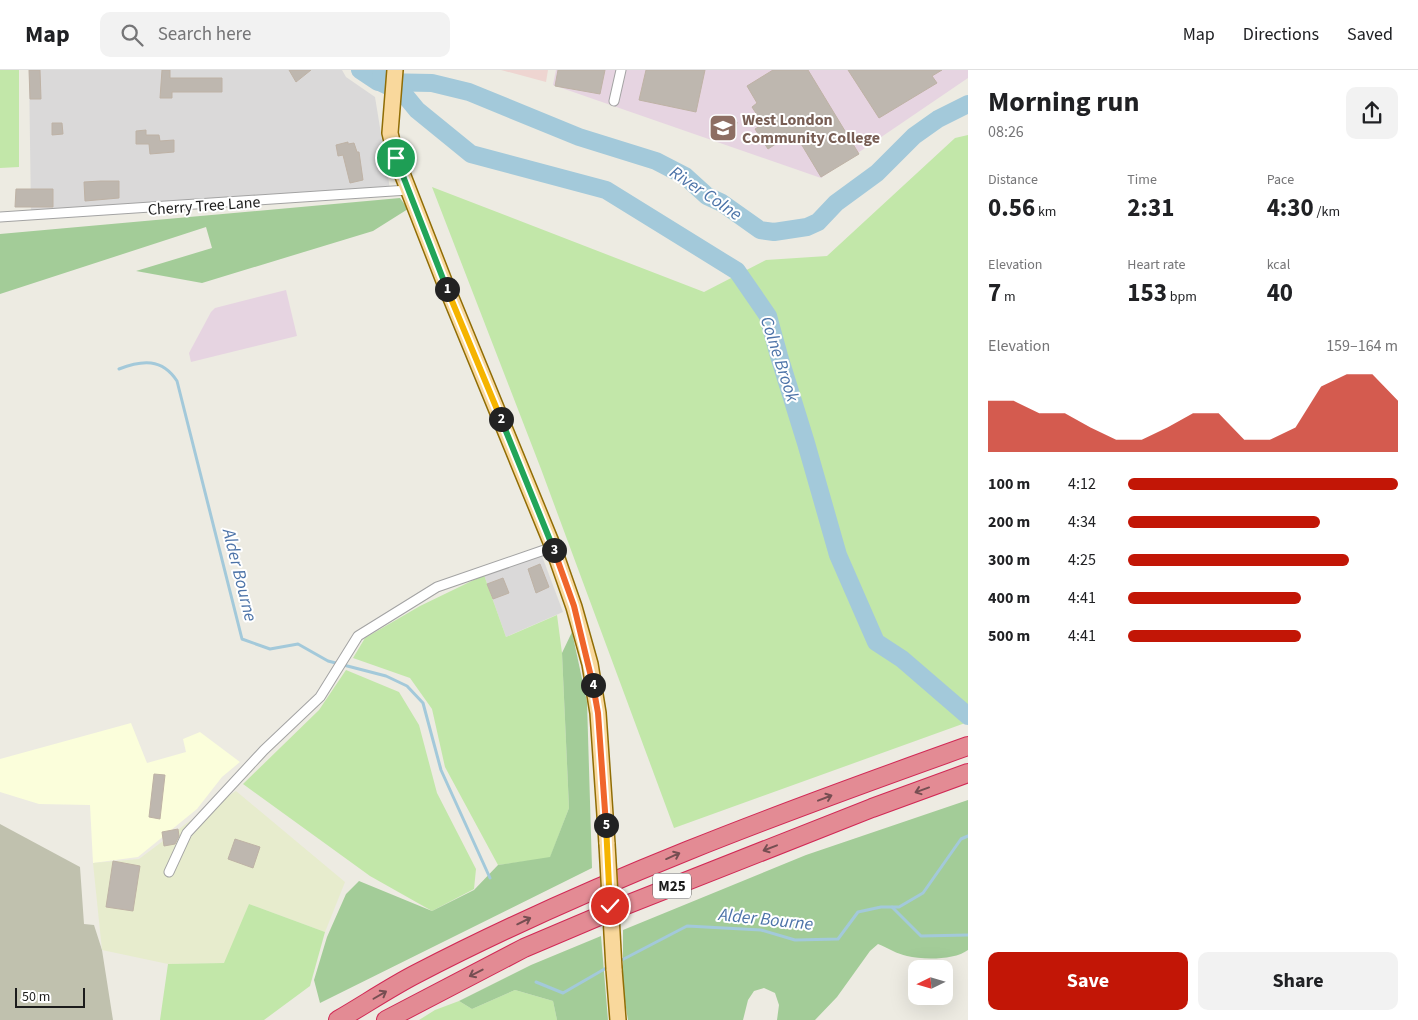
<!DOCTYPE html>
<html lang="en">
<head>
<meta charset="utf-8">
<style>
	:root { --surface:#fff; --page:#f2f2f2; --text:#202124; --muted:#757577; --line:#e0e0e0; --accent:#c21606 }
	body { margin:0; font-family:"Source Sans 3",sans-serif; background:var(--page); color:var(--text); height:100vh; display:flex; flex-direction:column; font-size:19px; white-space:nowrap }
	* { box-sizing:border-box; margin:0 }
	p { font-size:16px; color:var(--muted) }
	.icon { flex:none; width:28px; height:28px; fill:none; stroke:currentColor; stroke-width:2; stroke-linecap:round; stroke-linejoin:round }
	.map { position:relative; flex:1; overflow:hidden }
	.side { display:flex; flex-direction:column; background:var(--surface); width:450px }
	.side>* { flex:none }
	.needle { width:32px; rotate:265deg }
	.controls { position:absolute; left:908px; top:890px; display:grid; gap:10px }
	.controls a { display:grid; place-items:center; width:45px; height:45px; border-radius:10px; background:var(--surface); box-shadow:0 5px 20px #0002; font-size:25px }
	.scale { position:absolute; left:15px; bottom:12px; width:70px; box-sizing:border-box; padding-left:5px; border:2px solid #1c1c1c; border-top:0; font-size:14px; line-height:18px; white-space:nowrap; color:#1c1c1c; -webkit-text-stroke:4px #fff; paint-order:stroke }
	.pin { position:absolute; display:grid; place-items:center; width:42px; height:42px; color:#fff; margin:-21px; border:2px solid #fff; border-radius:50%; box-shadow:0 1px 5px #0007 }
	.km { position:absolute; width:25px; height:25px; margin:-12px; border-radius:50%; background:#222; color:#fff; font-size:14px; line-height:25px; text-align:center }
	.round { display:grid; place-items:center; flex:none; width:52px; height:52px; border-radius:10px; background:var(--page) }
	.summary { display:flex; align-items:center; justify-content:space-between; height:85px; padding:0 20px }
	h1 { font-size:28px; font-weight:700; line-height:38px }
	.figures { display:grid; grid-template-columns:repeat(3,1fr); gap:8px; height:85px; padding:5px 20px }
	.figures div { display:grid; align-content:center }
	.figures b { font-size:25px; font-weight:700 }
	.figures small { font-size:14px; font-weight:400 }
	.figures p { font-size:14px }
	.chart { height:140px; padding:10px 20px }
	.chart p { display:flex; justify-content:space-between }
	.chart svg { width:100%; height:90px; margin-top:5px; fill:var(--accent); opacity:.7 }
	.cta { display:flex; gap:10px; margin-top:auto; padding:10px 20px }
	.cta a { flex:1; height:58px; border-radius:10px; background:var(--accent); color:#fff; font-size:20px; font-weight:700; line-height:58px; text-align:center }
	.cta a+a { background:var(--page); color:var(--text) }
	ul { padding:0 20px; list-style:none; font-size:16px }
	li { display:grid; grid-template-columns:80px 60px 1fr; align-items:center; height:38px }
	li i { height:12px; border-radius:6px; background:var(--accent) }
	header { display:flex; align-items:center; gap:30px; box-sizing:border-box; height:70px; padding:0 25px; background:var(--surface); border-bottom:1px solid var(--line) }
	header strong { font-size:24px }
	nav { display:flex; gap:28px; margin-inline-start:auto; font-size:18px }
	.search { width:350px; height:45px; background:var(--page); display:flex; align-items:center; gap:12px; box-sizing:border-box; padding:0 18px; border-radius:10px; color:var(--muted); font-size:19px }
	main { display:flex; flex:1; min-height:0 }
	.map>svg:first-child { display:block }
	.residential { fill:#dad9d9 }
	.commercial { fill:#eed5d1 }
	.industrial { fill:#e6d4e1 }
	.education { fill:#fbfedb }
	.construction { fill:#c0c1ae }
	.farmland { fill:#e7eccd }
	.grass { fill:#c2e7a9 }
	.forest { fill:#a3cc98 }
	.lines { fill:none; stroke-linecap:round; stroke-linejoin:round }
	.stream { stroke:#a3c9da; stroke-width:3 }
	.river { stroke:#a3c9da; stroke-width:18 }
	.building { fill:#beb7af; stroke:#beb2a5 }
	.minor-casing { stroke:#a3a3a3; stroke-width:11 }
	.primary-casing { stroke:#906d05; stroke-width:18 }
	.motorway-casing { stroke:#d12955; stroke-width:20 }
	.minor { stroke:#fff; stroke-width:9 }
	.primary { stroke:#f9d89c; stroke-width:15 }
	.motorway { stroke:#e38b94; stroke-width:18 }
	.primary-bridge-casing { stroke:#906d05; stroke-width:18; stroke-linecap:butt }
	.primary-bridge { stroke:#f9d89c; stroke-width:15 }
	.oneway { stroke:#764e52 }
	.split-1-casing { stroke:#fff; stroke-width:10 }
	.split-2-casing { stroke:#fff; stroke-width:10 }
	.split-3-casing { stroke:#fff; stroke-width:10 }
	.split-4-casing { stroke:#fff; stroke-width:10 }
	.split-5-casing { stroke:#fff; stroke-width:10 }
	.split-6-casing { stroke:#fff; stroke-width:10 }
	.split-1 { stroke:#22a559; stroke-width:6 }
	.split-2 { stroke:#f5b400; stroke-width:6 }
	.split-3 { stroke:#22a559; stroke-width:6 }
	.split-4 { stroke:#f0652b; stroke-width:6 }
	.split-5 { stroke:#f0652b; stroke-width:6 }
	.split-6 { stroke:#f5b400; stroke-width:6 }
	.labels { text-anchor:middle; stroke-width:4; stroke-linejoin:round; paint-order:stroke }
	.shield { fill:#fff; stroke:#606060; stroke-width:1 }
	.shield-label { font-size:15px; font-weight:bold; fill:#1c1c1c }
	.education-label { font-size:16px; font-weight:bold; fill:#785e54; stroke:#fff; text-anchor:start }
	.street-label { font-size:16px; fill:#1c1c1c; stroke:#fff }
	.water-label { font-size:18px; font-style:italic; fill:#4c73a8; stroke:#fff }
</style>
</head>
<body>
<header>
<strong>Map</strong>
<div class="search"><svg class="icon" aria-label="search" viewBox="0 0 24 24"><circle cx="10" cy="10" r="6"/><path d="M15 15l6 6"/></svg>Search here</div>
<nav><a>Map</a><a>Directions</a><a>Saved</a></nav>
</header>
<main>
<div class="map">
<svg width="968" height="950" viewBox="0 0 968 950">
	<rect width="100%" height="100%" fill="#edebe2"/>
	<g class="residential">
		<path d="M29,0H342L346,7L375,27L390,119L31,144Z"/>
		<path d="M542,486L563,542L506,567L484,505Z"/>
	</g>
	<path class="commercial" d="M501,0H548L546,12Z"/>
	<g class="industrial">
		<path d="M556,0H968V8L821,108L553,15Z"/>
		<path d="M286,220L297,266L191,292L189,283L211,242L215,238Z"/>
	</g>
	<path class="education" d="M131,653L147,693L186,682L183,669L200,662L240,692L222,707L197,739L138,787L93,793L90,735L39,734L0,722V689Z"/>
	<path class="construction" d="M0,754L80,797L84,854L94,855L102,880L113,950H0Z"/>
	<path class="farmland" d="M236,721L345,812L325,862L249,834L227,893L168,894L102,880L93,793L139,789L187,753Z"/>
	<g class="grass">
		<path d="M0,0H19V97L0,98Z"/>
		<path d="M968,65V652L674,758L541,399L432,117L704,222L766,190L827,186L955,68Z"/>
		<path d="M484,505L506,567L557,545L562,583L569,738L550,788L498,795L445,697L432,639L410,608L353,588L365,568L420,536Z"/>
		<path d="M346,600L399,622L419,655L437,723L476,799L474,819L432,841L370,806L243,714L319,640Z"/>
		<path d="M249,834L325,862L310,916L264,950H160L168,894L224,893Z"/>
		<path d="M515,920L553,931L557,950H419L435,940L459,931L472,939Z"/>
	</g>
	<g class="forest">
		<path d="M400,128L408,139L373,161L202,213L136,201L212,178L206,157L0,224V164Z"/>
		<path d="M572,562L587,632L592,798L320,933L314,910L327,867L346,824L359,811L432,841L474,820L498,795L550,787L569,738L562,583Z"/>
		<path d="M968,730V880C955,890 923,890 907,886C897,884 888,878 878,874L870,881L837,927L815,950H777L779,935L775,923L764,918L754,921L748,930L743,950H628L623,919V860L806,785Z"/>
		<path d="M601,866L608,950H557L553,931L515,920L472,939L459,931L531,895Z"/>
	</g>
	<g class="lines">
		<g class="stream">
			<path d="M119,299C142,290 162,288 177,311L242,569L270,579L298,574L328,591L386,606L407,616L423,633L441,700L490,808"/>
			<path d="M892,837L921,866L968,865"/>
			<path d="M618,892L687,856L761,860L795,870L838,869L858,842L881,837H899L923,823L961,769L968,766"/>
			<path d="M536,912L563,923L608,897"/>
		</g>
		<g class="river">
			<path d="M360,0L378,12L432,13L469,22L579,67L656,91L685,106L707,126L722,133L760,160L774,162L807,157L818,152L836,133L877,103L914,66L938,49L968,34"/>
			<path d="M381,0L382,13L403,23L417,40L471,84L606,120L737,201L768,246L779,286L806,373L838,485L876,572L902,589L968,646"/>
		</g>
	</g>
	<g class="building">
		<path d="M29,0H40L41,29H30Z"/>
		<path d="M162,0H170V8H222V22H172V28H160Z"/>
		<path d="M289,0H311L296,12Z"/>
		<path d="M558,0H605L600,24L555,16Z"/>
		<path d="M646,0H705L696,42L639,30Z"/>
		<path d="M773,0H808L859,84L821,107L794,62L768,79L755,59L763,54L752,37L757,33L747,16Z"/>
		<path d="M848,0H942L932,6L937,13L879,48Z"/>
		<path d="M713,48L737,52L734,68L710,64Z"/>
		<path d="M52,53H62L63,64L52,65Z"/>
		<path d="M146,60V65H159L160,71L174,70V82L150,84L149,74H136V61Z"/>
		<path d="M348,72V74L354,73L357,82H359L363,110L350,113L343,85L338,86L336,75Z"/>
		<path d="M101,111H119V128L85,131L84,112Z"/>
		<path d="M16,119H53V137H15Z"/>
		<path d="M540,494L549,517L536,523L528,499Z"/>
		<path d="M503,508L509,523L493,529L487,514Z"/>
		<path d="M154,704L165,705L160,749L149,747Z"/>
		<path d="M178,759L179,766L175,774L164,776L162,762Z"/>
		<path d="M235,769L260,777L253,798L228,789Z"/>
		<path d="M113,791L140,796L133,841L106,837Z"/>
	</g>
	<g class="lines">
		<defs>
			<g id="minor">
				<path d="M614,31L621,0"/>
				<path d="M0,147L408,120"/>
				<path d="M169,802L187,763L264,680L320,627L358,566L437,517L553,477"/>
			</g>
			<g id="primary">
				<path d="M395,0L390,63L396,88L444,211L553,477L574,537L590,594L598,643L607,774"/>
				<path d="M614,899L618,950"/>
			</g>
			<g id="motorway">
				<path d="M338,950C364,935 389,918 416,904C593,812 780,743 968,676"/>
				<path d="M386,950L524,878L616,839L872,738L968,703"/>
			</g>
		</defs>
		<use href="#minor" class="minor-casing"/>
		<use href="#primary" class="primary-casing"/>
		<use href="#motorway" class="motorway-casing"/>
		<use href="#minor" class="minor"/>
		<use href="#primary" class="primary"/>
		<use href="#motorway" class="motorway"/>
		<defs>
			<path id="primary-bridge" d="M607,774L614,899"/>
		</defs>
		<use href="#primary-bridge" class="primary-bridge-casing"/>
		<use href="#primary-bridge" class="primary-bridge"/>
	</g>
	<defs><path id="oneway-shaft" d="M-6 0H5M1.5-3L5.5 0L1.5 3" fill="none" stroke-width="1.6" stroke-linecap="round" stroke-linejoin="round" transform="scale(1.25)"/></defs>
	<g class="oneway">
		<use href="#oneway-shaft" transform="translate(922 720) rotate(160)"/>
		<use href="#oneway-shaft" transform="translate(825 728) rotate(-21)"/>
		<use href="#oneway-shaft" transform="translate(770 778) rotate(159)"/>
		<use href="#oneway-shaft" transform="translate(673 786) rotate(-24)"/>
		<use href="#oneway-shaft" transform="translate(524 851) rotate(-26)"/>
		<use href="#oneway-shaft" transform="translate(476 903) rotate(153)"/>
		<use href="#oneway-shaft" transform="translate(380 925) rotate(-30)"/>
	</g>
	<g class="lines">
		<defs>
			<path id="split-1" d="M396,88L447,219"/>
			<path id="split-2" d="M447,219L501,349"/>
			<path id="split-3" d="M501,349L554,480"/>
			<path id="split-4" d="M554,480L574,536L593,615"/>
			<path id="split-5" d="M593,615L598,643L606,755"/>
			<path id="split-6" d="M606,755L610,836"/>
		</defs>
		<use href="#split-1" class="split-1-casing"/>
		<use href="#split-2" class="split-2-casing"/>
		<use href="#split-3" class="split-3-casing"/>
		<use href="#split-4" class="split-4-casing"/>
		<use href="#split-5" class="split-5-casing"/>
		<use href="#split-6" class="split-6-casing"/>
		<use href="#split-1" class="split-1"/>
		<use href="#split-2" class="split-2"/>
		<use href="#split-3" class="split-3"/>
		<use href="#split-4" class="split-4"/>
		<use href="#split-5" class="split-5"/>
		<use href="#split-6" class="split-6"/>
	</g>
	<defs>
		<symbol id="school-square" viewBox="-11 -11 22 22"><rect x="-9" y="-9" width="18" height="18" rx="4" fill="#8d6e63" stroke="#fff"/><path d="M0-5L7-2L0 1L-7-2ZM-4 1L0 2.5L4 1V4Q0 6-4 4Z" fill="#fff"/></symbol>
	</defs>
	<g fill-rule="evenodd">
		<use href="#school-square" x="707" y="42" width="32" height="32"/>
	</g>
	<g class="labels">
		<rect class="shield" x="653" y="803.5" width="38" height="25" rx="4"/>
		<g class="shield-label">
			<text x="672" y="821">M25</text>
		</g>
		<g class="education-label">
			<text x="742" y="55">West London<tspan x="742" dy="18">Community College</tspan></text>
		</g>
		<g class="street-label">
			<text transform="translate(204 135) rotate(-4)" y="6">Cherry Tree Lane</text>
		</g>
		<g class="water-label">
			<text transform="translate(706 123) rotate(34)" y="6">River Colne</text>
			<text transform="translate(780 289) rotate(72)" y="6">Colne Brook</text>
			<text transform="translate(240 505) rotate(76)" y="6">Alder Bourne</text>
			<text transform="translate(766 849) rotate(6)" y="6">Alder Bourne</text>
		</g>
	</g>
</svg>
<div class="controls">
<a><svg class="needle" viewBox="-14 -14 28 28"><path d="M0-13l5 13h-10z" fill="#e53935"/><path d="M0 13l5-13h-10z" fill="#757577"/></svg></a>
</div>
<div class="scale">50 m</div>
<div class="pin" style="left:396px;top:88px;background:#1e9e55"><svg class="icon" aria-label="arrive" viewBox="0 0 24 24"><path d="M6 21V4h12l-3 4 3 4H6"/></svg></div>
<div class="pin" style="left:610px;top:836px;background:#d93025"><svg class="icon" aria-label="check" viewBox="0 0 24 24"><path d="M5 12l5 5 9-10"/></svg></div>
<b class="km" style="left:447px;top:219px">1</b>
<b class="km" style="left:501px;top:349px">2</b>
<b class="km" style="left:554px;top:480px">3</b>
<b class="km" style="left:593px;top:615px">4</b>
<b class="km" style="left:606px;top:755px">5</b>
</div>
<section class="side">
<div class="summary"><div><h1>Morning run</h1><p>08:26</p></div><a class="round"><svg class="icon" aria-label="share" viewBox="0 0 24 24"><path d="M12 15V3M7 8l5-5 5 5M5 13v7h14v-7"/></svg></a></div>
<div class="figures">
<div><p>Distance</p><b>0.56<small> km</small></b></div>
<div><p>Time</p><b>2:31</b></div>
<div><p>Pace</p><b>4:30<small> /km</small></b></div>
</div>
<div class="figures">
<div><p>Elevation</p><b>7<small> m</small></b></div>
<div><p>Heart rate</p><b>153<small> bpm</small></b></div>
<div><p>kcal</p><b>40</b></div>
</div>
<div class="chart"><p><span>Elevation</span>159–164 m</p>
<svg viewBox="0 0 160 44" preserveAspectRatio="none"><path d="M0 44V19L10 19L20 25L30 25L40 32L50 38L60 38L70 32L80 25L90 25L100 38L110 38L120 32L130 12L140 6L150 6L160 19V44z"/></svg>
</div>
<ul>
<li><b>100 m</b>4:12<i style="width:100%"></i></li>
<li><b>200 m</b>4:34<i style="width:71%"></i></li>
<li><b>300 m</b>4:25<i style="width:82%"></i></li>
<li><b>400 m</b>4:41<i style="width:64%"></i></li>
<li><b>500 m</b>4:41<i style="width:64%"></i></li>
</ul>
<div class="cta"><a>Save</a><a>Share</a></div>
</section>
</main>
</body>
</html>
